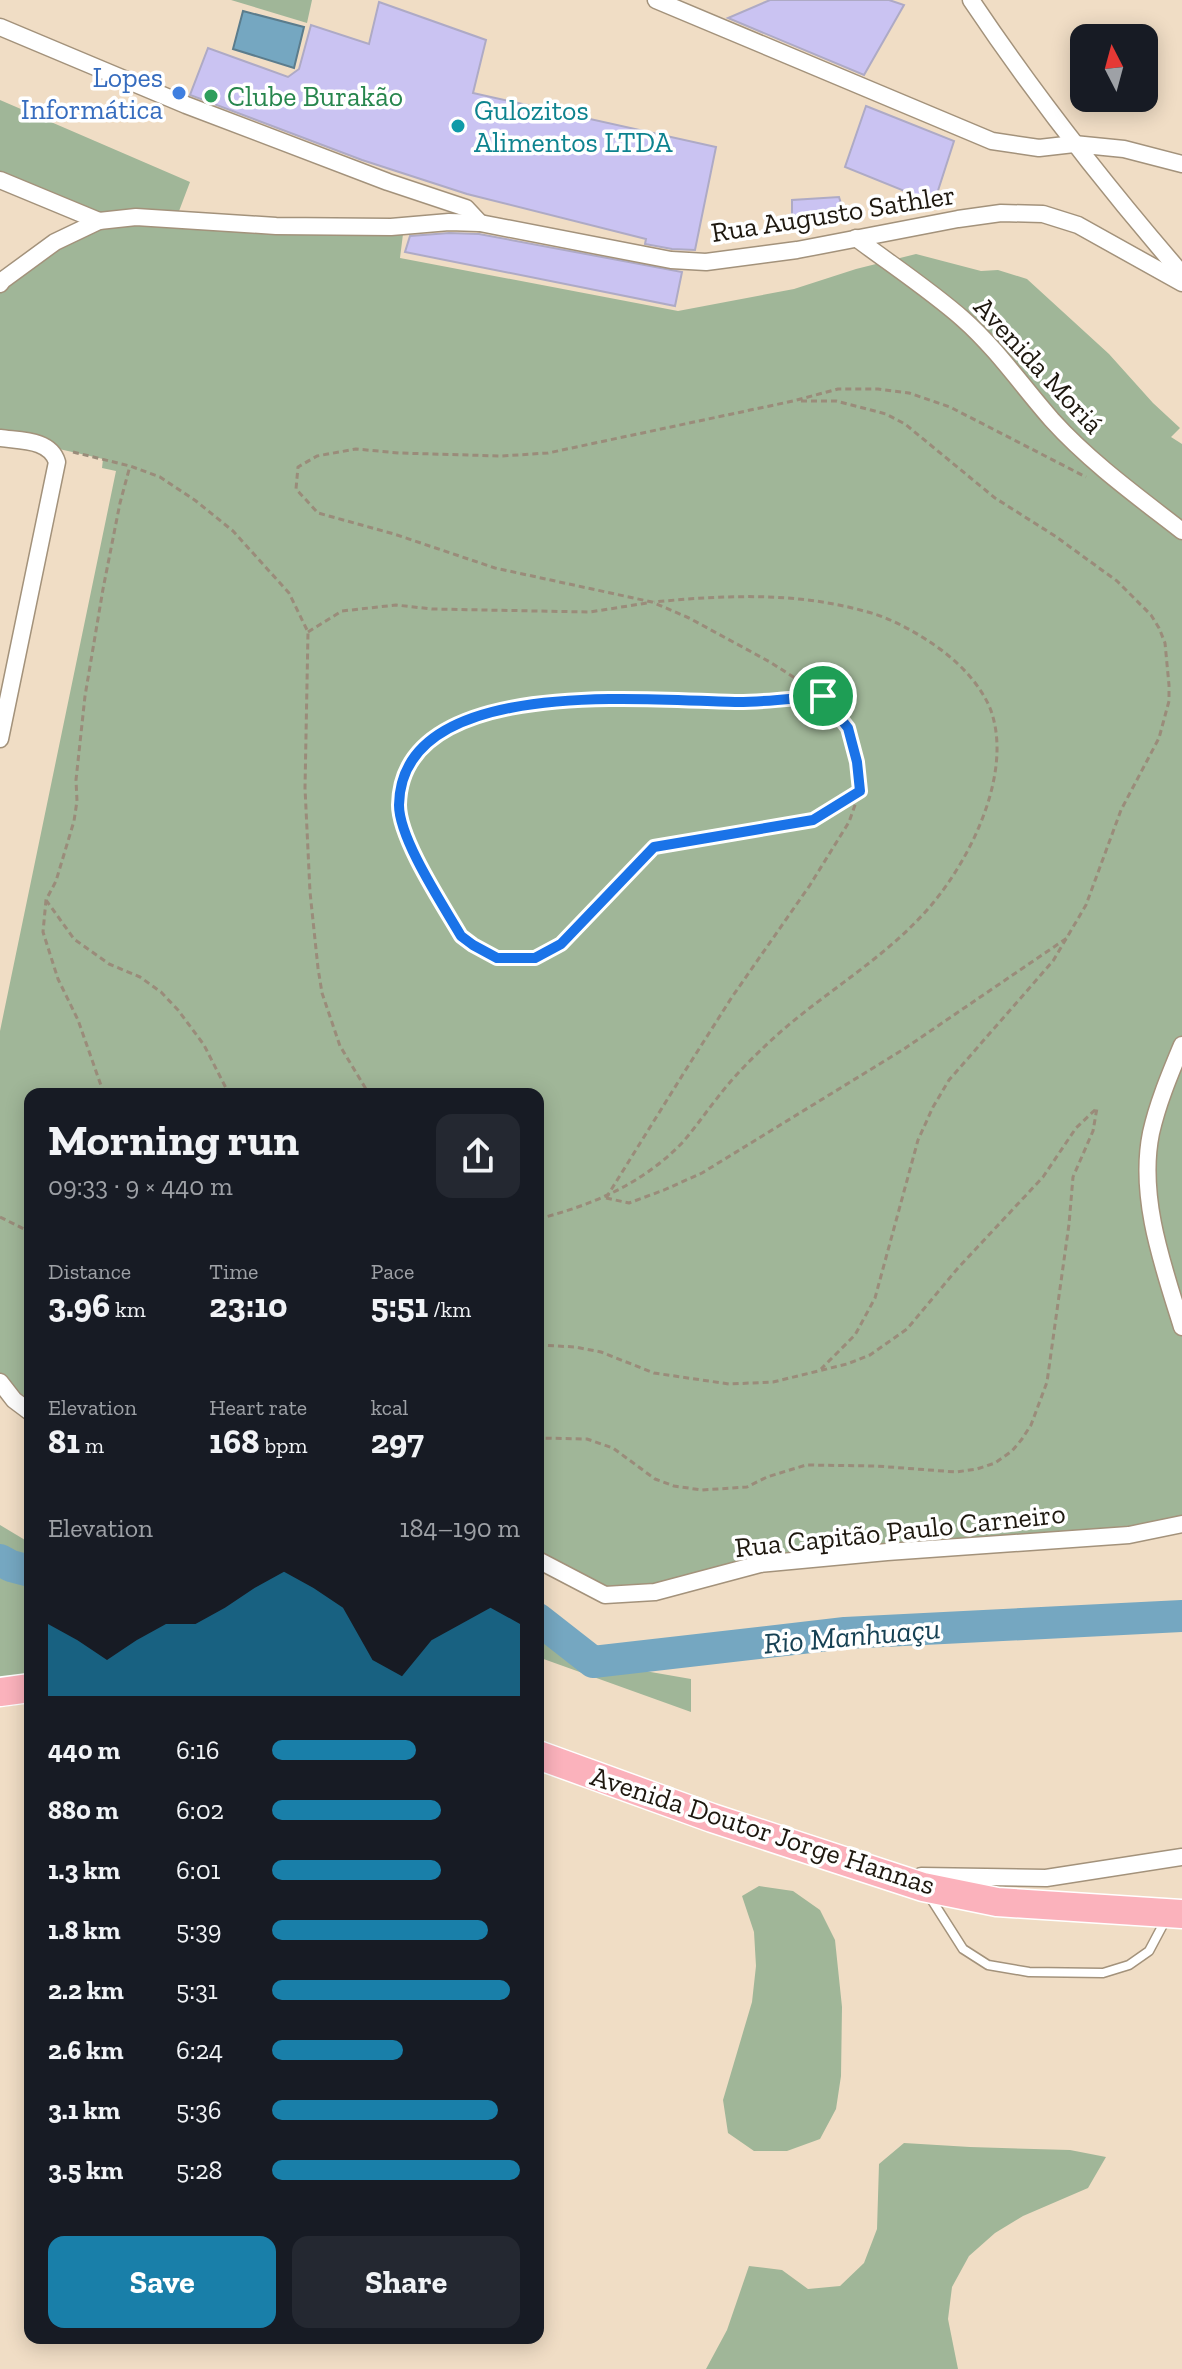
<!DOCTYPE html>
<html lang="en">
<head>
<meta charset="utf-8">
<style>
	:root { --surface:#171b24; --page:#242831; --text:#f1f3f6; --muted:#9ea1a6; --accent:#197fa9 }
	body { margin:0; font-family:"Zilla Slab",serif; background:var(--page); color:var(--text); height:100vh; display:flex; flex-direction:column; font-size:30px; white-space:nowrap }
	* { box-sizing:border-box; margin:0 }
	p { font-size:26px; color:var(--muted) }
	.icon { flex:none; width:44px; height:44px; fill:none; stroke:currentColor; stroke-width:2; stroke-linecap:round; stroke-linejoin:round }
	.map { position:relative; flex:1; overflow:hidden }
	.sheet { position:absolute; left:24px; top:1088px; width:520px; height:1256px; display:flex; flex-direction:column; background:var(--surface); border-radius:16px; box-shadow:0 4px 20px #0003 }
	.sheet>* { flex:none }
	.needle { width:52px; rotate:354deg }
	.controls { position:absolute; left:1070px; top:24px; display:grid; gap:16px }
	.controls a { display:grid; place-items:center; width:88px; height:88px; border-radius:16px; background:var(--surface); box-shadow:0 4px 20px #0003; font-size:40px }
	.pin { position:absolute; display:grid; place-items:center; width:68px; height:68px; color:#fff; margin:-34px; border:4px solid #fff; border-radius:50%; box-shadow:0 2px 8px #0007 }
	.round { display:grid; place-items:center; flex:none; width:84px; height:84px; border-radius:16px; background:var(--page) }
	.summary { display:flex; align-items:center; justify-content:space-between; height:136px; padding:0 24px }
	h1 { font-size:44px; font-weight:700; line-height:60px }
	.figures { display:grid; grid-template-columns:repeat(3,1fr); gap:12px; height:136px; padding:8px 24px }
	.figures div { display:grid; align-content:center }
	.figures b { font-size:34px; font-weight:700 }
	.figures small { font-size:22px; font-weight:400 }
	.figures p { font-size:22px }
	.chart { height:224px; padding:16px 24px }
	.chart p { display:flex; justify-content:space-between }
	.chart svg { width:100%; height:144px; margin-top:8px; fill:var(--accent); opacity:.7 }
	.cta { display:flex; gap:16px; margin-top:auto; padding:16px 24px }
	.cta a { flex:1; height:92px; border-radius:16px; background:var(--accent); color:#fff; font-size:32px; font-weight:700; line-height:92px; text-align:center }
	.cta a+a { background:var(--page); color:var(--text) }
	ul { padding:0 24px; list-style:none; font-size:26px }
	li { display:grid; grid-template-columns:128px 96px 1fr; align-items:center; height:60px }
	li i { height:20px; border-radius:10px; background:var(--accent) }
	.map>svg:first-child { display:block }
	.green { fill:#a0b698 }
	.water { fill:#75a7c1; stroke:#5b7c8c; stroke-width:2 }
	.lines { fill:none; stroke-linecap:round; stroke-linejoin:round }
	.river { stroke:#75a7c1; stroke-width:32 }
	.building { fill:#cac3f2; stroke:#aeaac5; stroke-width:2 }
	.service-casing { stroke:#a3927b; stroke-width:11 }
	.minor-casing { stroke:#a3927b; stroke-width:19 }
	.trunk-casing { stroke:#fff; stroke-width:31 }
	.path { stroke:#9a8c7a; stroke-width:3; stroke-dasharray:6 4; stroke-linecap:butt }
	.service { stroke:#fff; stroke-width:8 }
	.minor { stroke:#fff; stroke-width:16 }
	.trunk { stroke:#fbb2bc; stroke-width:28 }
	.route-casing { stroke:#fff; stroke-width:16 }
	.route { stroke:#1a73e8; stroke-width:10 }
	.shop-dot { fill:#3f7fe0; stroke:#fff; stroke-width:3 }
	.leisure-dot { fill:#2e9e5b; stroke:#fff; stroke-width:3 }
	.culture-dot { fill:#0f9aa8; stroke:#fff; stroke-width:3 }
	.labels { text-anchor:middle; stroke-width:7; stroke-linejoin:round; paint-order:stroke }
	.shop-label { font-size:28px; fill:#366cbe; stroke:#fff; text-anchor:end }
	.leisure-label { font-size:28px; fill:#27864d; stroke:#fff; text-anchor:start }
	.culture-label { font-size:28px; fill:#0d838f; stroke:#fff; text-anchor:start }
	.street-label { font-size:28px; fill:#1e180f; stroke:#fff }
	.water-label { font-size:30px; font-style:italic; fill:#164154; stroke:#fff }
</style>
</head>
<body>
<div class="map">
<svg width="1182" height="2369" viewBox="0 0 1182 2369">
	<rect width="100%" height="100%" fill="#f0ddc5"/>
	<g class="green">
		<path d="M231,0H312L307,23Z"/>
		<path d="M0,100L190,182L176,219L404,226L400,258L678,311L794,289L856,269L916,254L981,271L998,270L1027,279L1109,354L1153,403L1180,428L1171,437L1182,444V1524L887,1552L605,1595L538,1560V1094H30V1412L0,1382V1031L116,471L102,468L103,459L46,446L0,438V284L98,221L0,180Z"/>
		<path d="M0,1525L30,1543V1703L0,1707Z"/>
		<path d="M538,1619L593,1662L691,1679V1712L538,1657Z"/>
		<path d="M759,1886L793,1891L820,1910L835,1940L842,2007L841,2076L836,2109L820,2139L787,2151H754L728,2133L723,2100L752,2002L756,1966L754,1932L742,1896Z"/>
		<path d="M904,2143L970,2147L1070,2150L1106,2157L1088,2188L1023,2216L995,2233L969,2256L952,2287L948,2319L958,2369H706L727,2330L749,2266L782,2270L808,2289L840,2286L864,2263L877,2229L879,2164Z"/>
	</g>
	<path class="water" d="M243,11L304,27L294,68L233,49Z"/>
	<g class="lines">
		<g class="river">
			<path d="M0,1560L11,1566L30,1571"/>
			<path d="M538,1619L593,1662L845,1633L1182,1616"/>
		</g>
	</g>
	<g class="building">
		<path d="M770,0H889L904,5L864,75L728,18Z"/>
		<path d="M379,2L486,40L473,93L716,147L695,250L672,249L645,244L646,239L467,194L362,160L190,95L208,48L288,77L299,69L311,25L369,44Z"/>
		<path d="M866,106L954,141L934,203L845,167Z"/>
		<path d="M839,197L844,213L792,216V200Z"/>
		<path d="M449,233L479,234L682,272L675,306L405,252L410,236Z"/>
	</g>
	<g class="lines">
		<defs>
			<path id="service" d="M928,1894L963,1949L988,1965L1029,1972L1103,1973L1129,1965L1149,1951L1166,1919"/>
			<g id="minor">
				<path d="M656,0L992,141L1039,148L1074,144L1124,149L1182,164"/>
				<path d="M971,0C1036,97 1106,186 1182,274"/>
				<path d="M0,27L186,105L388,182L466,208L480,223"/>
				<path d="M0,180L99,221"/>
				<path d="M856,238C892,265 930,290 963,319C997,349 1022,386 1052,420C1090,462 1137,496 1182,531"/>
				<path d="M0,284L3,280L55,242L99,221L136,217L276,226L391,227L449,222L480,223L671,260L706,262L797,250L958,219L1001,213L1043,214L1078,225L1182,283"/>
				<path d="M0,438C20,441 50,439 57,462L0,739"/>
				<path d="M1182,1045C1170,1074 1158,1102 1151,1133C1138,1197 1163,1266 1182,1327"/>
				<path d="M0,1382L14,1400L30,1412"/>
				<path d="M538,1560L605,1595L655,1592L760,1564L887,1552L1129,1535L1182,1524"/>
				<path d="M921,1876L1046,1878L1182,1857"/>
			</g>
			<g id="trunk">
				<path d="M0,1692L30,1688"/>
				<path d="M538,1755L712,1818L923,1887L997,1902L1182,1914"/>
			</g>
		</defs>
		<use href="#service" class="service-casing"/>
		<use href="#minor" class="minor-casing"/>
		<use href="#trunk" class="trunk-casing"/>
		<g class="path">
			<path d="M801,401H836L886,414L905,424L995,498L1055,536L1117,581L1151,615L1159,628L1165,643L1169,685V701L1159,738L1121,810L1086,905L1053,961L949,1080L933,1107L918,1140L875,1298L855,1335L821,1369"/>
			<path d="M73,452L130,466L160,477L196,501L233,531L289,593L308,632L305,788L310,892L318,968L322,993L340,1046L369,1094"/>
			<path d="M308,632L342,611L396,605L432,609L590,612L647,603"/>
			<path d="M823,696C795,698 766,702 738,702C652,701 401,673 399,805C399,839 443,905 461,936L473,945L497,958H535L561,944L654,847L813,820L858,792"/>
			<path d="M46,900L74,939L109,964L140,977L161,992L178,1010L204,1045L229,1094"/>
			<path d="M104,1094L78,1020L58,979L43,932L46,900L56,881L74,821L77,801L76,780L85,696L103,589L120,503L130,466"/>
			<path d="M606,1198L685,1071L732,997L810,885L849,822L860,791L857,762L848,728L823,696L770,662L689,618L652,602L495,568L394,534L318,513L296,489L298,467L317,456L356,449L399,453L501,456L548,453L793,401L838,389H878L909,393L950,407L1086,477"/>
			<path d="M606,1198L629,1203L664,1190L702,1173L904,1049L1067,938"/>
			<path d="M0,1217L30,1232"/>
			<path d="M538,1219C592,1205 640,1185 680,1145C694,1130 705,1113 718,1097C731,1080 747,1063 763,1048C816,996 885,961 933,903C972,856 1014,770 990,708C978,680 954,658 930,642C910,629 888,617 864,611C796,592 725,595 654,602"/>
			<path d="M538,1345L575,1347L601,1352L654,1373L729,1384L773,1382L847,1364L870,1355L907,1329L958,1268L1043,1177L1076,1128L1097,1108L1093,1131L1073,1177L1069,1224L1047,1382L1031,1425L1022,1439L1012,1451L995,1463L977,1469L956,1472L876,1466L806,1465L767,1477L747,1487L702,1490L674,1486L655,1479L613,1448L587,1439L538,1438"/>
		</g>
		<use href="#service" class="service"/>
		<use href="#minor" class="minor"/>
		<use href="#trunk" class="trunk"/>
	</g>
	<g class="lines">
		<defs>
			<path id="route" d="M823,696L848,728L857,762L860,791L813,820L654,847L561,944L535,958H497L473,945L461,936C443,905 399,839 399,805C401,673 652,701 738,702C766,702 795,698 823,696Z"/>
		</defs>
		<use href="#route" class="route-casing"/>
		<use href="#route" class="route"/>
	</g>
	<circle class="shop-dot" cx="179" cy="93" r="8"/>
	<circle class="leisure-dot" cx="211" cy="96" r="8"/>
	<circle class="culture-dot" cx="458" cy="126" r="8"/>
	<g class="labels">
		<g class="shop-label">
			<text x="163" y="87">Lopes<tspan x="163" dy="32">Informática</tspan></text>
		</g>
		<g class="leisure-label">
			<text x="227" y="106">Clube Burakão</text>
		</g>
		<g class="culture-label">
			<text x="474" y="120">Gulozitos<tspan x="474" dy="32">Alimentos LTDA</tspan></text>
		</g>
		<g class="street-label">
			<text transform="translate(833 213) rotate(-9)" y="10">Rua Augusto Sathler</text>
			<text transform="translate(1039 365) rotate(47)" y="10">Avenida Moriá</text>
			<text transform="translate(900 1530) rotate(-6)" y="10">Rua Capitão Paulo Carneiro</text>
			<text transform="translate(763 1830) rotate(18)" y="10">Avenida Doutor Jorge Hannas</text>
		</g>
		<g class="water-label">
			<text transform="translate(852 1636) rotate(-5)" y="10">Rio Manhuaçu</text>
		</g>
	</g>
</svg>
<div class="controls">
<a><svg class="needle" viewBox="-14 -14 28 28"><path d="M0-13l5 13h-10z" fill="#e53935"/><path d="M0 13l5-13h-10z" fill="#9ea1a6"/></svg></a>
</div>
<div class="pin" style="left:823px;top:696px;background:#1e9e55"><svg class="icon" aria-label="arrive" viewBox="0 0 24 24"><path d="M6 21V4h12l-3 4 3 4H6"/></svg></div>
<section class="sheet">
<div class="summary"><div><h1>Morning run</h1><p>09:33 · 9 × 440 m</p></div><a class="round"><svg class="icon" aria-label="share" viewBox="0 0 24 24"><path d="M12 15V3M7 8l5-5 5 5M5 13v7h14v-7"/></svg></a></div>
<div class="figures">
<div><p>Distance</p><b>3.96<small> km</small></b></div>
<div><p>Time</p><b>23:10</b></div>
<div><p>Pace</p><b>5:51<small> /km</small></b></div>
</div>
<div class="figures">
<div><p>Elevation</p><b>81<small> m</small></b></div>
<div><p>Heart rate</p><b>168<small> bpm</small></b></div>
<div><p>kcal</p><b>297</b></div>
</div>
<div class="chart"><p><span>Elevation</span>184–190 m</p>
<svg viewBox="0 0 160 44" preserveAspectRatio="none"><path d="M0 44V22L10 27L20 33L30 27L40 22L50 22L60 17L70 11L80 6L90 11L100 17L110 33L120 38L130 27L140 22L150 17L160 22V44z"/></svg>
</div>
<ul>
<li><b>440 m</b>6:16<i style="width:58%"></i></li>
<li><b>880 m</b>6:02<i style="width:68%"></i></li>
<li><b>1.3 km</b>6:01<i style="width:68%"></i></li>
<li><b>1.8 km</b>5:39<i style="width:87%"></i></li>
<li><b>2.2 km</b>5:31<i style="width:96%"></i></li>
<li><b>2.6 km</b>6:24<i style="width:53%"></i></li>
<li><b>3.1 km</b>5:36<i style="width:91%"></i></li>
<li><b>3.5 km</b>5:28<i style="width:100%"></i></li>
</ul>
<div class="cta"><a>Save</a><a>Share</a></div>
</section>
</div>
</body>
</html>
